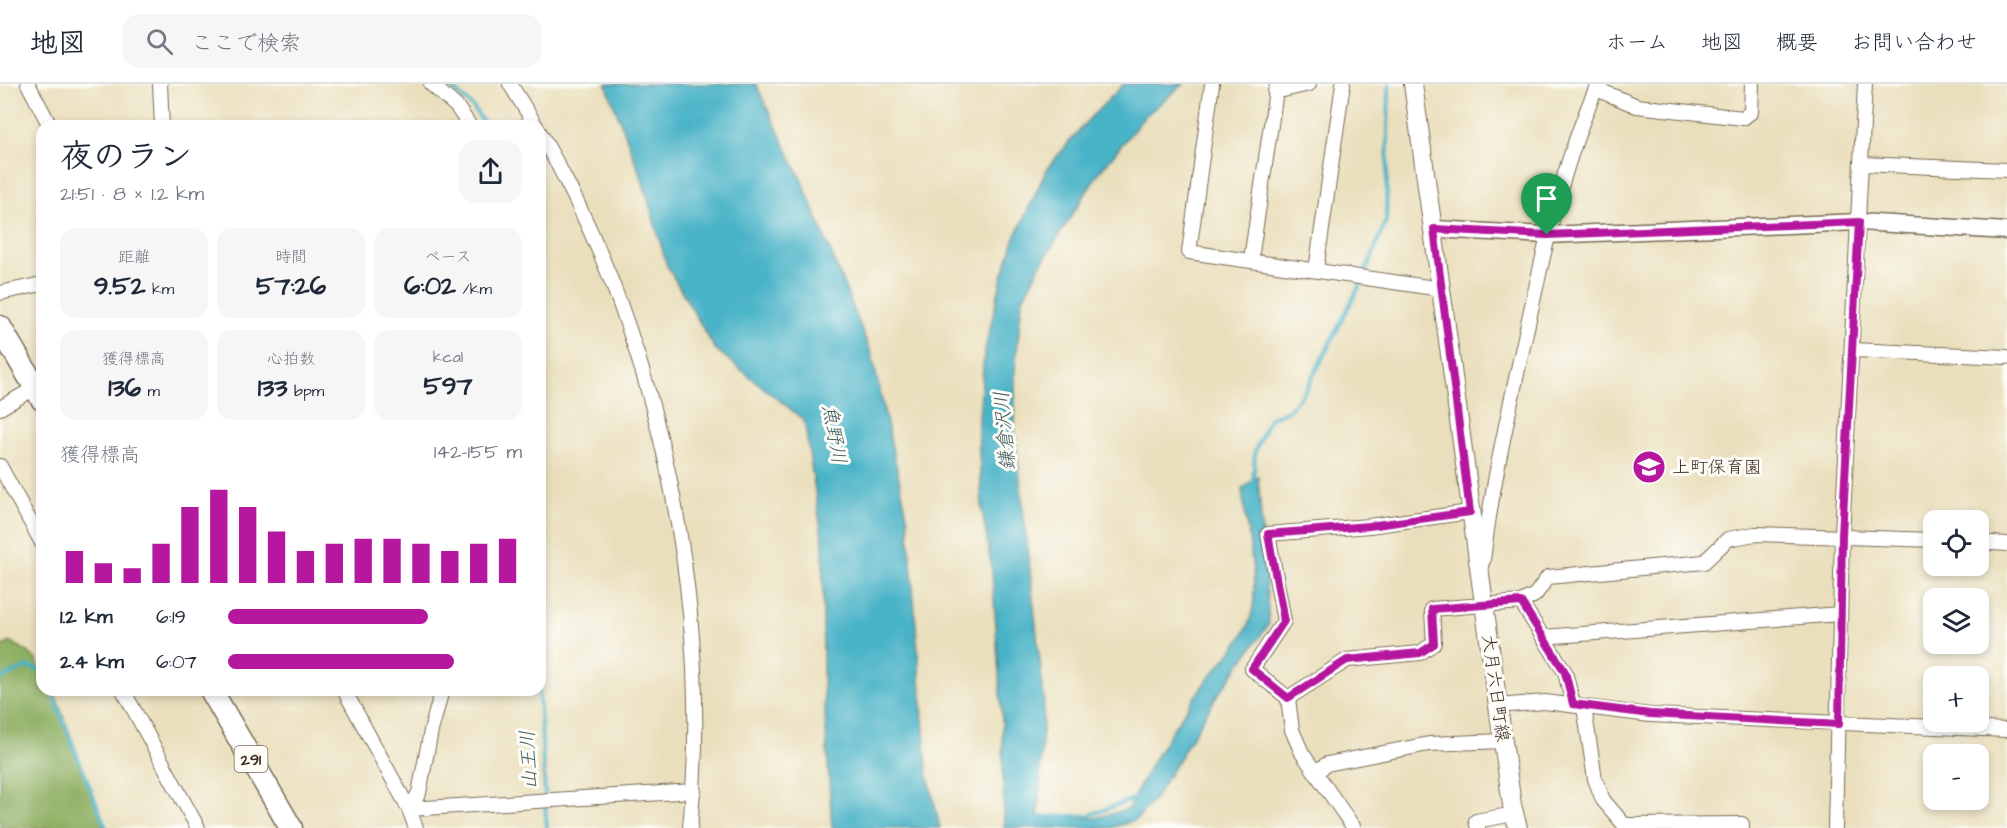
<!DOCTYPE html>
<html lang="ja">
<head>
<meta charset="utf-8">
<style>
	:root { --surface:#fff; --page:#f6f6f7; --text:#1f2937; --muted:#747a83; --line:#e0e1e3; --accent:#b5179e }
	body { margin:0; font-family:"Architects Daughter","Klee One",sans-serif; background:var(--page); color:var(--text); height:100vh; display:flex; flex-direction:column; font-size:22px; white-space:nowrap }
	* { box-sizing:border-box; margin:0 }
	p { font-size:20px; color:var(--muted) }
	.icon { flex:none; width:33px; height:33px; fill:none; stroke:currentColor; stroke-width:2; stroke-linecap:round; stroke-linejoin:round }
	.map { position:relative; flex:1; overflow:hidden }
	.panel { position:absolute; left:36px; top:36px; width:510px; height:576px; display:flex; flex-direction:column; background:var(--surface); border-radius:18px; box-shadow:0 3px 9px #0003 }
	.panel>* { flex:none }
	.controls { position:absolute; left:1923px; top:426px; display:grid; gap:12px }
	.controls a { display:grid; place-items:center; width:66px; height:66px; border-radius:12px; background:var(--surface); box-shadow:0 3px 9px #0003; font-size:30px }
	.pin { position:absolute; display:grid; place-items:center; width:51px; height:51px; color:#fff; margin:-62px -26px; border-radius:50% 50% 50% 0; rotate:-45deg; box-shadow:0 0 6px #0007 }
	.pin .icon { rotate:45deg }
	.round { display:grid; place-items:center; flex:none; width:63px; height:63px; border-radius:18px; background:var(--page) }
	.head { display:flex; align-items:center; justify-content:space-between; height:102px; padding:0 24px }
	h1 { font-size:33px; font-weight:800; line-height:45px }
	.stats { display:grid; grid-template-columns:repeat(3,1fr); gap:9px; height:102px; padding:6px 24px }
	.stats div { display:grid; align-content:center; border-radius:15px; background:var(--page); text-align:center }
	.stats b { font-size:26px; font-weight:800 }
	.stats small { font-size:16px; font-weight:400 }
	.stats p { font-size:16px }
	.chart { height:168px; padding:12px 24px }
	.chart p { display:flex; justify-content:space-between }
	.chart svg { width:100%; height:108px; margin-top:6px; stroke:var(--accent); stroke-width:6 }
	ul { padding:0 24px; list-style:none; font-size:20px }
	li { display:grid; grid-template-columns:96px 72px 1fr; align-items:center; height:45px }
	li i { height:15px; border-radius:8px; background:var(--accent) }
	header { display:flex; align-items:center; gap:36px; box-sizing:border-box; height:84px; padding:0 30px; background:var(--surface); border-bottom:2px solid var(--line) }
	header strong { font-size:28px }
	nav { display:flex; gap:33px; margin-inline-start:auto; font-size:21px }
	.search { width:420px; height:54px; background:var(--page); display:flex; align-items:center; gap:15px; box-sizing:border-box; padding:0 21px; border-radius:18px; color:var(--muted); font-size:22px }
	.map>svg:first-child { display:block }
	.forest { fill:#8daf62; stroke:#646c40; stroke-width:1.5 }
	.water { fill:#49b3c7; stroke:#426e72; stroke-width:1.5 }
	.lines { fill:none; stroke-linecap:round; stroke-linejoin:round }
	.stream { stroke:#49b3c7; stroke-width:4 }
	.minor-casing { stroke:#786955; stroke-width:16 }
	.tertiary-casing { stroke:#786955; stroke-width:19 }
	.secondary-casing { stroke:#786955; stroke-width:20 }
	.trunk-casing { stroke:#786955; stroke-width:25 }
	.minor { stroke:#fff; stroke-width:14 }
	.tertiary { stroke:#fff; stroke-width:16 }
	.secondary { stroke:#fff; stroke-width:18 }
	.trunk { stroke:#fff; stroke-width:22 }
	.route-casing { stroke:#fff; stroke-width:12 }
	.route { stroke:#b5179e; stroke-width:8 }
	.labels { text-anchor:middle; stroke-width:6; stroke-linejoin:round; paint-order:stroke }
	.shield { fill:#fdfcf7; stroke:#75695f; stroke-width:1.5 }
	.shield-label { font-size:16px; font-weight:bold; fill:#3b2a1e }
	.poi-label { font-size:18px; fill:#3b2a1e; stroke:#fdfcf7; text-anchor:start }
	.street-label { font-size:18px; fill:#3b2a1e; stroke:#fdfcf7 }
	.water-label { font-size:20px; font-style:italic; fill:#416162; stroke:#fdfcf7 }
</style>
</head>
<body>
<header>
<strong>地図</strong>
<div class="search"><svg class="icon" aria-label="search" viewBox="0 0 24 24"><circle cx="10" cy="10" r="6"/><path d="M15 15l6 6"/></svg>ここで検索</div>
<nav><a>ホーム</a><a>地図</a><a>概要</a><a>お問い合わせ</a></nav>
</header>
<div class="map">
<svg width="2007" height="744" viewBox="0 0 2007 744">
	<rect width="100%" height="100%" fill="#fdfcf7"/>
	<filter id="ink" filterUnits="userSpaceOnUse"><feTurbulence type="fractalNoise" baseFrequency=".0167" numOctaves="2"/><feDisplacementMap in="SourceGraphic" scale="12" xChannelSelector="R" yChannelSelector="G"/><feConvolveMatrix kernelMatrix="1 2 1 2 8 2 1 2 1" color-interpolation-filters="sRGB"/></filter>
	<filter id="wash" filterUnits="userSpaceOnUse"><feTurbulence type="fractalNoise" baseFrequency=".008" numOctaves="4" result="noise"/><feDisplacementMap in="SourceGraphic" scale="24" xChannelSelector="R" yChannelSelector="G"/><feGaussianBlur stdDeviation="1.35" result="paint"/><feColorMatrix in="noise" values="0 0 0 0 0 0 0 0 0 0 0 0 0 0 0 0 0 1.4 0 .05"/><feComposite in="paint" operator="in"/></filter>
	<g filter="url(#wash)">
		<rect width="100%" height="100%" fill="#eadfbc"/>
		<path class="forest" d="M11,558C36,572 42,576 42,606L54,607L105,744H0V563Z"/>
		<g class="water">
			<path d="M606,0H756L803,99L872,271L908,436L927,687L940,744H832L823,599V459L804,336L715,265L667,182L642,95Z"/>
			<path d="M1124,0H1184L1145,32L1098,90L1039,183L1022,217L1015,287V349L1044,615L1038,732L1095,734L1128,725C1149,681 1175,639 1204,600C1221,577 1246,557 1252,528C1259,496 1245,440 1242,405L1258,392L1269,540L1215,615L1155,714L1136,736L1111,744H1004L1002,634L992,488L982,425L978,346L984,270L1002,193L1015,153L1048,83L1088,36Z"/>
		</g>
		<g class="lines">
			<g class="stream">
				<path d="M447,0L472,22L486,42"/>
				<path d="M1365,190L1386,137L1389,0"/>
				<path d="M1253,400L1255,367L1269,335L1290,325L1307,304L1362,197"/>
				<path d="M0,595L27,583L42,586"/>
				<path d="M51,606L106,744"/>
				<path d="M539,606L545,713"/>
				<path d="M545,721L547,744"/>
				<path d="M1042,733L1090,731L1136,714"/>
			</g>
		</g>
	</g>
	<g filter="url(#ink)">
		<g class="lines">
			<defs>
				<g id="minor">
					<path d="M28,0L50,42"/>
					<path d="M160,0L162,42"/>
					<path d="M431,0L457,23L470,42"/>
					<path d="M510,0L536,42"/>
					<path d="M1212,0L1189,168L1441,205"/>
					<path d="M1596,5L1637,22L1743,34L1751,28L1752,0"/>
					<path d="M1275,8L1309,0"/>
					<path d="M540,49C657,249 713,514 690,744"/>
					<path d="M1861,80L2007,86"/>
					<path d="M1251,175L1277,0"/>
					<path d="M1316,186L1343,0"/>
					<path d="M0,209L42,200"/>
					<path d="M1852,266L2007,273"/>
					<path d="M0,324L40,301"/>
					<path d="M0,382L42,459"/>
					<path d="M1470,428L1369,442L1268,450L1284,537L1252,585L1288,614L1347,576L1420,569L1434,559L1432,525L1521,518L1543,553L1840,530"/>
					<path d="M1978,458L2007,460"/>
					<path d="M1483,477C1491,406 1507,336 1522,267C1542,176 1560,85 1598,0"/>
					<path d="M1521,518L1535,511L1548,493L1704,478L1728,455L1755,450L1934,456"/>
					<path d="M1543,553L1565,588L1573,620"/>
					<path d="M123,606L198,744"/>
					<path d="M344,606L409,725L416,744"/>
					<path d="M1288,614L1292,646L1302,669L1354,744"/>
					<path d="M1498,622L1545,618L1650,631L2007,646"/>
					<path d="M1584,623L1595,695L1603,716L1627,744"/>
					<path d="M1316,688L1327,680L1429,660L1503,657"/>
					<path d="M409,725L694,707"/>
					<path d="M409,725L419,709L431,647L442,606"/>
					<path d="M1478,744L1476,737L1514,730"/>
					<path d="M1627,744L1629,741L1742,740V744"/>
					<path d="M1835,744L1842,451L1865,0"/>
				</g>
				<path id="tertiary" d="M1434,145L1547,151L1859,138L2007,147"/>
				<path id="secondary" d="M1413,0L1498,622L1512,721L1518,744"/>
				<g id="trunk">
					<path d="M0,243L42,315"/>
					<path d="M211,606L291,744"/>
				</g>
			</defs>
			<use href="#minor" class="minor-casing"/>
			<use href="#tertiary" class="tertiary-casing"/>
			<use href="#secondary" class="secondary-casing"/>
			<use href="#trunk" class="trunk-casing"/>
			<use href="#minor" class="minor"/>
			<use href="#tertiary" class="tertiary"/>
			<use href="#secondary" class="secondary"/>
			<use href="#trunk" class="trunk"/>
		</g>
	</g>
	<g class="lines" filter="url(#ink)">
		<defs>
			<path id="route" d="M1859,138L1842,451L1839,640L1650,630L1573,620L1565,588L1521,518L1432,525L1434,560L1420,569L1347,576L1288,614L1252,585L1284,537L1268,450L1369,442L1470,428L1434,145L1547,151Z"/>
		</defs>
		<use href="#route" class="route-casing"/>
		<use href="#route" class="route"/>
	</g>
	<defs>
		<symbol id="school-disc" viewBox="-11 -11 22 22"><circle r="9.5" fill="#b5179e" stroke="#fdfcf7"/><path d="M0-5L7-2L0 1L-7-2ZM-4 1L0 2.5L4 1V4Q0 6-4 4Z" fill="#fff"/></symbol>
	</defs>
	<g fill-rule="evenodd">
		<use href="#school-disc" x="1630" y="364" width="38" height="38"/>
	</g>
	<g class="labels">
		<rect class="shield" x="234.5" y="662" width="33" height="26" rx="4.5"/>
		<g class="shield-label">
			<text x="251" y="681">291</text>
		</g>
		<g class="poi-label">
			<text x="1672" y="389">上町保育園</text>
		</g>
		<g class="street-label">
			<text transform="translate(1496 604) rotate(82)" y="6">大月六日町線</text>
		</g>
		<g class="water-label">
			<text transform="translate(1004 347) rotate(-95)" y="7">鎌倉沢川</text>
			<text transform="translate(835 350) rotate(80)" y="7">魚野川</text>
			<text transform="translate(528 676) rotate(-93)" y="7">山王川</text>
		</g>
	</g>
</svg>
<div class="controls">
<a><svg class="icon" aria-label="locate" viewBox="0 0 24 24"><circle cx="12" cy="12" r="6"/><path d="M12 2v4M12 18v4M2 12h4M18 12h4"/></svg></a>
<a><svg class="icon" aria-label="layers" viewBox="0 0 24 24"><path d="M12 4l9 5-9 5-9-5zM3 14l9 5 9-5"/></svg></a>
<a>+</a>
<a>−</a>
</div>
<div class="pin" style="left:1547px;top:151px;background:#1e9e55"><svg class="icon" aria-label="arrive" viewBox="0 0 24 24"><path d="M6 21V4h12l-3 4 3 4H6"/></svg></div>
<section class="panel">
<div class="head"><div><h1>夜のラン</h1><p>21:51 · 8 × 1.2 km</p></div><a class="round"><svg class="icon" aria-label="share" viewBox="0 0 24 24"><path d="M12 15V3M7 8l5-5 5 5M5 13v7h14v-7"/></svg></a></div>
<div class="stats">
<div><p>距離</p><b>9.52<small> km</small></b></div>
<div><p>時間</p><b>57:26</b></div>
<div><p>ペース</p><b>6:02<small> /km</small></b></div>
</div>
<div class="stats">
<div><p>獲得標高</p><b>136<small> m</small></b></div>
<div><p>心拍数</p><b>133<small> bpm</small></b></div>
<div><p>kcal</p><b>597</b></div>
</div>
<div class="chart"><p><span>獲得標高</span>142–155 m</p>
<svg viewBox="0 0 160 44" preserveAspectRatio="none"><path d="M5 44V31M15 44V36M25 44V38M35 44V28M45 44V13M55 44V6M65 44V13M75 44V23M85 44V31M95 44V28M105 44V26M115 44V26M125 44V28M135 44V31M145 44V28M155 44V26"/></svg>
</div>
<ul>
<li><b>1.2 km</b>6:19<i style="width:68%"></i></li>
<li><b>2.4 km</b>6:07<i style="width:77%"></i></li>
</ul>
</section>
</div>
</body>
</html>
